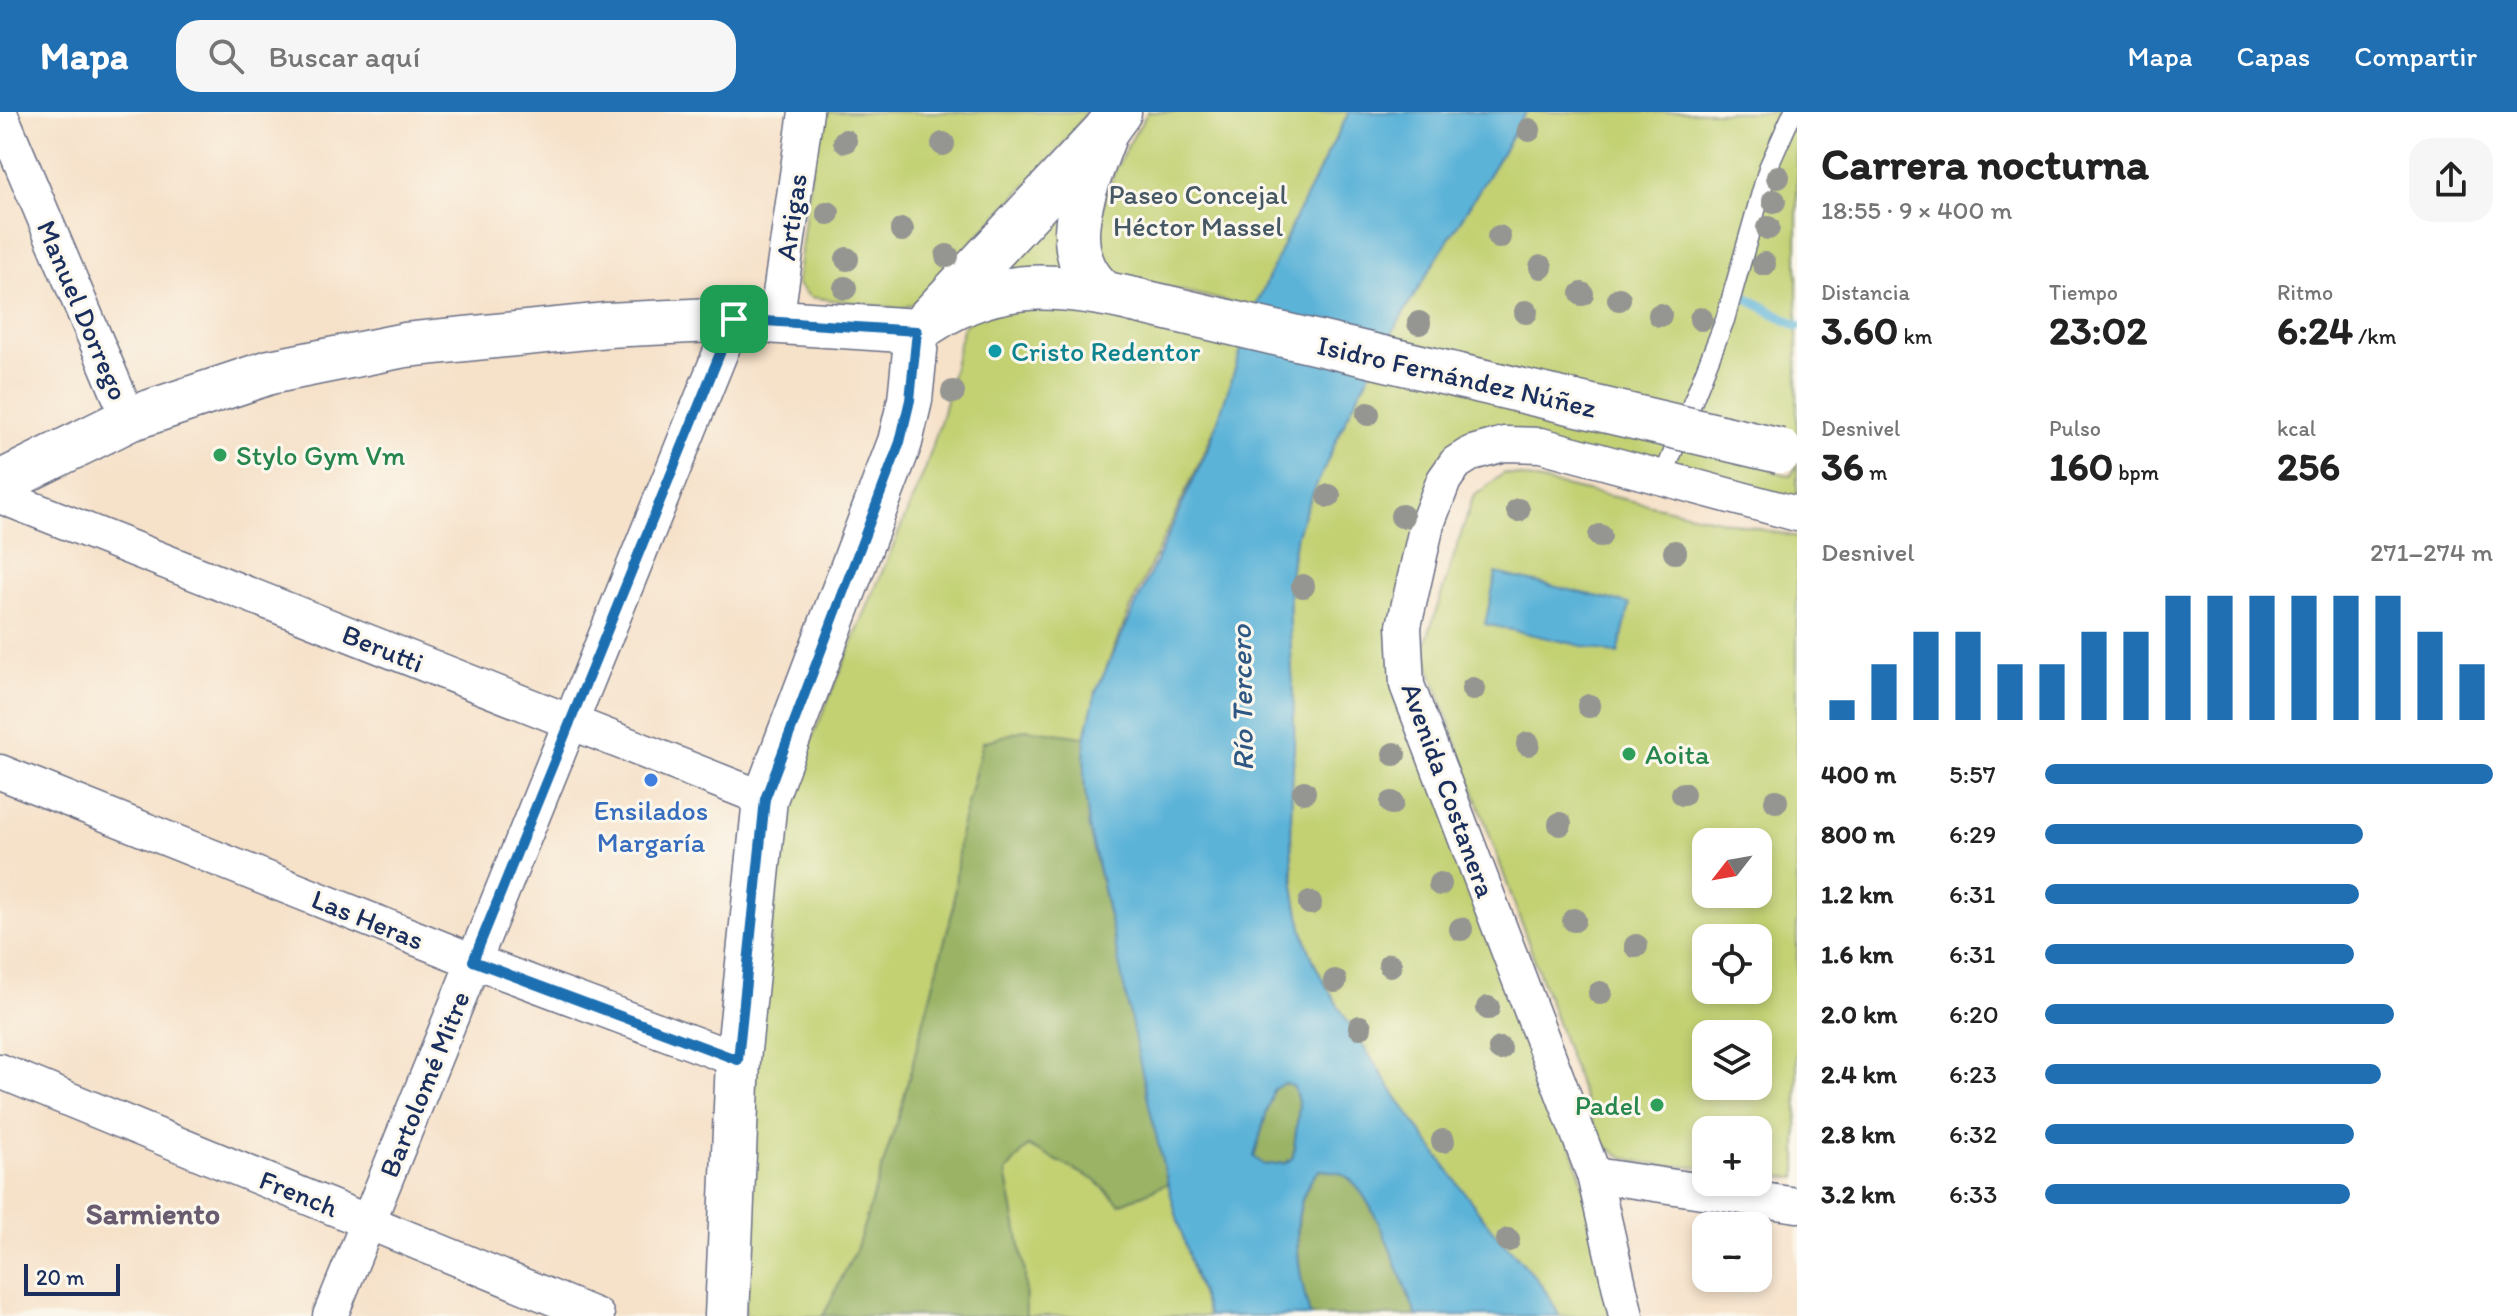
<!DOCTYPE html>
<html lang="es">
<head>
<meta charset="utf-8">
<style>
	:root { --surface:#fff; --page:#f6f6f6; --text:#222; --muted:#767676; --accent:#1f6fb2 }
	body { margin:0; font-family:Itim,sans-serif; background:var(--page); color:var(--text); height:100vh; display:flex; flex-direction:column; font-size:30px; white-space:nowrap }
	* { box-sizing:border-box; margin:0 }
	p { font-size:26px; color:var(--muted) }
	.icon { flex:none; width:44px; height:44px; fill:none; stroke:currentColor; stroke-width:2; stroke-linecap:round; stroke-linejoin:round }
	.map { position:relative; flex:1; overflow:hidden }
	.sheet { display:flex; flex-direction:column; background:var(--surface); width:720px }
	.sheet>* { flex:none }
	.needle { width:52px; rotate:239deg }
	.tools { position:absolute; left:1692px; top:716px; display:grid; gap:16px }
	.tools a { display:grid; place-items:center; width:80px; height:80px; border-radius:16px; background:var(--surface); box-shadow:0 4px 12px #0003; font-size:40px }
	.scale { position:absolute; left:24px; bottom:20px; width:96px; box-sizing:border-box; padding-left:8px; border:4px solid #1b2f5e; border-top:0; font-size:22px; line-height:28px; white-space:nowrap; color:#1b2f5e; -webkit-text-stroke:6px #fbf7ec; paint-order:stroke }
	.pin { position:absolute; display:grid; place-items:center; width:68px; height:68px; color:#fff; margin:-34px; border-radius:16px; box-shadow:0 4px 12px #0006 }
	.round { display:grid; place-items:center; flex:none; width:84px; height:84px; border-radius:24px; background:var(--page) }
	.headline { display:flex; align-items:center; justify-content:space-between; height:136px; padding:0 24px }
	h1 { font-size:44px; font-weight:700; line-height:60px }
	.metrics { display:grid; grid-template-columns:repeat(3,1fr); gap:12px; height:136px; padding:8px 24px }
	.metrics div { display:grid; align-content:center }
	.metrics b { font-size:40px; font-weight:700 }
	.metrics small { font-size:22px; font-weight:400 }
	.metrics p { font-size:22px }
	.chart { height:224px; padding:16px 24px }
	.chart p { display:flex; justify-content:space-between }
	.chart svg { width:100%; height:144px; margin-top:8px; stroke:var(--accent); stroke-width:6 }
	ul { padding:0 24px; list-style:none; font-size:26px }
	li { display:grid; grid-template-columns:128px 96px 1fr; align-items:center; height:60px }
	li i { height:20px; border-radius:10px; background:var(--accent) }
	header { display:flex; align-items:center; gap:48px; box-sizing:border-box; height:112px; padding:0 40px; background:var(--accent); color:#fff }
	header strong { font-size:38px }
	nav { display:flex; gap:44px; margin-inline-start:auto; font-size:28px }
	.search { width:560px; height:72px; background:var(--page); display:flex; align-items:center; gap:20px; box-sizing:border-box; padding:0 28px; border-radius:24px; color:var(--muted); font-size:30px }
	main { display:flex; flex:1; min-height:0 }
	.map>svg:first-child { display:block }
	.green { fill:#c3d173; stroke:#6f8068; stroke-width:2; fill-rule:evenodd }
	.forest { fill:#9ab365; stroke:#5a7162; stroke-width:2 }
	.water { fill:#5bb3d8; stroke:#3b719b; stroke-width:2; fill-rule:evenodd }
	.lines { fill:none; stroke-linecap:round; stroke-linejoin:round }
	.stream { stroke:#5bb3d8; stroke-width:10 }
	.service-casing { stroke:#686d83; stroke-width:21 }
	.minor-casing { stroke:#686d83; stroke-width:37 }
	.tertiary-casing { stroke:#686d83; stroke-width:47 }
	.secondary-casing { stroke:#686d83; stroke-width:47 }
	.service { stroke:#fff; stroke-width:18 }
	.minor { stroke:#fff; stroke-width:34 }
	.tertiary { stroke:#fff; stroke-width:44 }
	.secondary { stroke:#fff; stroke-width:44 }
	.secondary-bridge-casing { stroke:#686d83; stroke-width:47; stroke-linecap:butt }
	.secondary-bridge { stroke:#fff; stroke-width:44 }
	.tree { fill:#959691 }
	.route-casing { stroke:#fff; stroke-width:16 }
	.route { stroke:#1f6fb2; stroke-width:10 }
	.culture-dot { fill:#0f9aa8; stroke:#fbf7ec; stroke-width:3 }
	.leisure-dot { fill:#2e9e5b; stroke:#fbf7ec; stroke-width:3 }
	.shop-dot { fill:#3f7fe0; stroke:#fbf7ec; stroke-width:3 }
	.labels { text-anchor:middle; stroke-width:6; stroke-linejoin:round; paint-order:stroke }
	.park-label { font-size:28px; fill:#455863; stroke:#fbf7ec }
	.street-label { font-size:28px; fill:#1b2f5e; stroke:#fbf7ec }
	.culture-label { font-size:28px; fill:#0d838f; stroke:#fbf7ec; text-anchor:start }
	.leisure-label { font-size:28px; fill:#27864d; stroke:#fbf7ec; text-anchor:start }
	.shop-label { font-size:28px; fill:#366cbe; stroke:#fbf7ec }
	.water-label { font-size:30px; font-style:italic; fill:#2e5783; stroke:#fbf7ec }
	.neighbourhood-label { font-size:30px; font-weight:bold; fill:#695b70; stroke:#fbf7ec }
</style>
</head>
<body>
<header>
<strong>Mapa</strong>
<div class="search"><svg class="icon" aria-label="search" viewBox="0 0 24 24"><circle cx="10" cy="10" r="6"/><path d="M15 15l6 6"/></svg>Buscar aquí</div>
<nav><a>Mapa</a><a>Capas</a><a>Compartir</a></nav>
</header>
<main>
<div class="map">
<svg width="1797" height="1204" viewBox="0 0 1797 1204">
	<rect width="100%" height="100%" fill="#fbf7ec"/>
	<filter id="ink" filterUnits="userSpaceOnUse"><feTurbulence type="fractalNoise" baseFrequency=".0125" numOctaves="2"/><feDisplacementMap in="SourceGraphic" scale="16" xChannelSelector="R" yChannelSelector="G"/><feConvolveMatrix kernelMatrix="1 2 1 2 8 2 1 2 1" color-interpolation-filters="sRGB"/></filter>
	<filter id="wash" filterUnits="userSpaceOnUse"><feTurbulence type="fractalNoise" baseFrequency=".006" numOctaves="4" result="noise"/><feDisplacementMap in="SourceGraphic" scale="32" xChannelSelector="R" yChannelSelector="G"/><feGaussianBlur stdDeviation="1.8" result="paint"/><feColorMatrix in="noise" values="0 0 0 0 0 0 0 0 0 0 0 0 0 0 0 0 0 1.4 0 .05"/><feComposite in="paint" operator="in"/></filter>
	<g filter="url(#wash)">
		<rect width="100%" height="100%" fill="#f6e1c9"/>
		<g class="green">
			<path d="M818,0H1087L1056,42L914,191L902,197L810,185L797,172Z"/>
			<path d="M1148,0H1349L1295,106L1255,196L1115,163C1080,108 1118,49 1148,0Z"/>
			<path d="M1526,0H1797V328L1773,359L1791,364L1797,351V395L1467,331L1398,489L1581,1065L1614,1204H1559C1542,1163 1506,1138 1481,1103C1425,1027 1370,950 1323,868C1284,799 1290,712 1294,636C1296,574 1284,499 1293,440C1298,410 1314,380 1326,352C1378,227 1459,117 1526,0Z"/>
			<path d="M1078,67L1077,164L996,159Z"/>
			<path d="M1063,191L1246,228C1207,366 1119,486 1085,625L1169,1071L1193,1161L1209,1204H745L755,958L787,686L925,358L943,301L963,215L978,202Z"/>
			<path d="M1504,361L1797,425V1066L1758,1062V1018H1706V1056C1669,1052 1614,1058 1596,1019L1429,554L1425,533L1473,385ZM1706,730H1758V782H1706ZM1706,826H1758V878H1706ZM1706,922H1758V974H1706Z"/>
		</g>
		<g class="forest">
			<path d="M1026,617L1085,625L1084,666L1089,716L1169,1071L1120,1092L1095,1068L1028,1034L1006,1060L1025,1160L1026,1204H823L857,1135L902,992L953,797L960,719L983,630Z"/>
			<path d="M1283,971L1294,975L1299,994L1293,1045L1286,1051L1264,1053L1254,1046L1273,978Z"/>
			<path d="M1319,1058C1332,1058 1343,1060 1353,1070C1379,1096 1401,1168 1417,1204H1310C1298,1161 1286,1093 1319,1058Z"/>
		</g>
		<g class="water">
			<path d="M1349,0H1526C1459,117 1378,227 1326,352C1314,380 1298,410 1293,440C1284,499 1296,574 1294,636C1290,712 1284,799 1323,868C1370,950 1425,1027 1481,1103C1506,1138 1542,1163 1559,1204H1417C1401,1168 1379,1097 1353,1070C1344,1060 1332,1058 1319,1058C1285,1093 1298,1161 1310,1204H1209C1151,1048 1129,878 1089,716L1084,666L1085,625L1096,579L1210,332L1255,196L1295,106ZM1284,971L1294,975L1299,994L1293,1045L1286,1051L1264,1053L1254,1045L1273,978Z"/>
			<path d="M1496,461L1630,492L1618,542L1485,512Z"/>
		</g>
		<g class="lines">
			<path class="stream" d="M1734,179L1797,214"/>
		</g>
	</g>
	<g filter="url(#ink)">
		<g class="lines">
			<defs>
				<path id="service" d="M1663,365L1725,208L1768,56L1793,0"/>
				<g id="minor">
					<path d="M0,1L129,307"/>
					<path d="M776,210L806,0"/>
					<path d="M0,384L765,687"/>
					<path d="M0,660L473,849L738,948"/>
					<path d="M0,959L597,1204"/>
					<path d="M1594,1063L1797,1093"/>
					<path d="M330,1204L734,207"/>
					<path d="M1626,1204L1594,1063L1407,573L1404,514L1427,412L1444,368L1456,351L1472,341L1504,332L1541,333L1797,402"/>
				</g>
				<path id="tertiary" d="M927,209L1106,18L1119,0"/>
				<g id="secondary">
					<path d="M1104,181C1052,138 1088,70 1106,18"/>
					<path d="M917,219C987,166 1052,169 1134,188"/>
					<path d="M0,371L129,307L270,260L405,233L607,213L734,207L917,219"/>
					<path d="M727,1204L738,948L765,687L900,330L910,288L917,219"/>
				</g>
			</defs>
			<use href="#service" class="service-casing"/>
			<use href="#minor" class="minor-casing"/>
			<use href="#tertiary" class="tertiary-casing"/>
			<use href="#secondary" class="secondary-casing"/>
			<use href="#service" class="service"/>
			<use href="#minor" class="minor"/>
			<use href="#tertiary" class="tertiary"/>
			<use href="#secondary" class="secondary"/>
			<defs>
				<path id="secondary-bridge" d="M1134,188L1780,339"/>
			</defs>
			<use href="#secondary-bridge" class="secondary-bridge-casing"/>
			<use href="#secondary-bridge" class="secondary-bridge"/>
		</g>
		<g class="tree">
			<circle cx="1529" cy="18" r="12"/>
			<circle cx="845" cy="29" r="12"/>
			<circle cx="943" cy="32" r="12"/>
			<circle cx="1778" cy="65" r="12"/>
			<circle cx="1774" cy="89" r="12"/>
			<circle cx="828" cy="101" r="12"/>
			<circle cx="1768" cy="116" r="12"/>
			<circle cx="902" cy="118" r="12"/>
			<circle cx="1499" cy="125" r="12"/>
			<circle cx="947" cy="144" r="12"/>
			<circle cx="847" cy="147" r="12"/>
			<circle cx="1764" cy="152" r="12"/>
			<circle cx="1541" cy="155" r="12"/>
			<circle cx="845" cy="176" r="12"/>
			<circle cx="1582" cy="182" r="12"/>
			<circle cx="1619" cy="187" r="12"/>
			<circle cx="1526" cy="200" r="12"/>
			<circle cx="1660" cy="203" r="12"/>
			<circle cx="1701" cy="207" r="12"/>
			<circle cx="1419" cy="211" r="12"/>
			<circle cx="953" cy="280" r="12"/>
			<circle cx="1368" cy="302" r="12"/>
			<circle cx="1329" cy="384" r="12"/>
			<circle cx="1518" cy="398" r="12"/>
			<circle cx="1402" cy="404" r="12"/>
			<circle cx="1600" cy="424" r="12"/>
			<circle cx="1675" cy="440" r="12"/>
			<circle cx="1303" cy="474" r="12"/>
			<circle cx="1473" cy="577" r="12"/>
			<circle cx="1589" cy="594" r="12"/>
			<circle cx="1528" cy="632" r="12"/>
			<circle cx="1394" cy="642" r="12"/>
			<circle cx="1304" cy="680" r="12"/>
			<circle cx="1683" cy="682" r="12"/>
			<circle cx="1776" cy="689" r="12"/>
			<circle cx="1392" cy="691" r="12"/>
			<circle cx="1560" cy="712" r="12"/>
			<circle cx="1440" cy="772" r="12"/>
			<circle cx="1310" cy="791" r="12"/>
			<circle cx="1574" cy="808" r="12"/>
			<circle cx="1461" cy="817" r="12"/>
			<circle cx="1636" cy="834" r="12"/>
			<circle cx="1390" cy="853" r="12"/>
			<circle cx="1335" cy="869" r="12"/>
			<circle cx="1600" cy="881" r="12"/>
			<circle cx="1488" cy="896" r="12"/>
			<circle cx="1360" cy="915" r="12"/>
			<circle cx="1500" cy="937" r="12"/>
			<circle cx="1443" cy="1029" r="12"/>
			<circle cx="1508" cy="1128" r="12"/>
		</g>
	</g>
	<g class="lines" filter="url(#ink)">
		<defs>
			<path id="route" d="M734,207L917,219L910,288L900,330L765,687L738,948L473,849Z"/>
		</defs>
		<use href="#route" class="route-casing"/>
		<use href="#route" class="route"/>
	</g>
	<circle class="culture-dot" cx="995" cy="239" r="8"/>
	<g class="leisure-dot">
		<circle cx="220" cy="343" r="8"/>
		<circle cx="1629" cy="642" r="8"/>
		<circle cx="1657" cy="993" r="8"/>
	</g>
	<circle class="shop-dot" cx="651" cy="668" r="8"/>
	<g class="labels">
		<g class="park-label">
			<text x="1198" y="92">Paseo Concejal<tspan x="1198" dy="32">Héctor Massel</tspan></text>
		</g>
		<g class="street-label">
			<text transform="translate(791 105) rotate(-82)" y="10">Artigas</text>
			<text transform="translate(83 198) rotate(67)" y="10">Manuel Dorrego</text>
			<text transform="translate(1457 264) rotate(13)" y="10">Isidro Fernández Núñez</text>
			<text transform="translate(383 536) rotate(22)" y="10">Berutti</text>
			<text transform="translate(1449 678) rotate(70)" y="10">Avenida Costanera</text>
			<text transform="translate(368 807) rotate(22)" y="10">Las Heras</text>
			<text transform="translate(424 972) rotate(-68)" y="10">Bartolomé Mitre</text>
			<text transform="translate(299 1081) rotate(22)" y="10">French</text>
		</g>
		<g class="culture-label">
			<text x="1011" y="249">Cristo Redentor</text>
		</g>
		<g class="leisure-label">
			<text x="236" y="353">Stylo Gym Vm</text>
			<text x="1645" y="652">Aoita</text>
			<text x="1641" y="1003" text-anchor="end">Padel</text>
		</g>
		<g class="shop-label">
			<text x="651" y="708">Ensilados<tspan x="651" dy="32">Margaría</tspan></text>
		</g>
		<g class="water-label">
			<text transform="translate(1242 586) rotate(-91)" y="10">Río Tercero</text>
		</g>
		<g class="neighbourhood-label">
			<text x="153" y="1112">Sarmiento</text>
		</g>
	</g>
</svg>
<div class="tools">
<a><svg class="needle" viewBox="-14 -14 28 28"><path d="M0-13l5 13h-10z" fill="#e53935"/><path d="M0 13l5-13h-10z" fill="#767676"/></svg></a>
<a><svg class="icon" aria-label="locate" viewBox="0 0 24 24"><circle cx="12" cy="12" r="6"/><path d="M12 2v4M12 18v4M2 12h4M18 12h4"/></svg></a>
<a><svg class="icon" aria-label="layers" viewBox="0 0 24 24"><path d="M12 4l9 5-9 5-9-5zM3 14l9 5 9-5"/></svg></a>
<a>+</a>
<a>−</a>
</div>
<div class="scale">20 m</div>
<div class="pin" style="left:734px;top:207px;background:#1e9e55"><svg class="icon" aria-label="arrive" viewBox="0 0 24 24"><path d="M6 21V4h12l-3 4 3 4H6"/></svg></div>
</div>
<section class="sheet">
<div class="headline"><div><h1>Carrera nocturna</h1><p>18:55 · 9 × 400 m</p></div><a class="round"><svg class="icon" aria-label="share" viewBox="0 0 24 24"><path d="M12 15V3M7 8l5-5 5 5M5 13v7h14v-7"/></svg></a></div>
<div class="metrics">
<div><p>Distancia</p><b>3.60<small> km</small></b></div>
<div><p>Tiempo</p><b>23:02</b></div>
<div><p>Ritmo</p><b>6:24<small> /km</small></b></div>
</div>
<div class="metrics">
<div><p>Desnivel</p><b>36<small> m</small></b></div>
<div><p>Pulso</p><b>160<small> bpm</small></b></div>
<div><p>kcal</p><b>256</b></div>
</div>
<div class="chart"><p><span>Desnivel</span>271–274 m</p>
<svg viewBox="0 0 160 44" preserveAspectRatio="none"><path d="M5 44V38M15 44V27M25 44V17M35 44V17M45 44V27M55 44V27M65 44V17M75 44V17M85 44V6M95 44V6M105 44V6M115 44V6M125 44V6M135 44V6M145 44V17M155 44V27"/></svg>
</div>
<ul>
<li><b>400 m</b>5:57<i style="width:100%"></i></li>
<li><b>800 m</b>6:29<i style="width:71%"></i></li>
<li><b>1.2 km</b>6:31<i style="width:70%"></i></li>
<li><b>1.6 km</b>6:31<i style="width:69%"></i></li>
<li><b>2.0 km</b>6:20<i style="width:78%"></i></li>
<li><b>2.4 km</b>6:23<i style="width:75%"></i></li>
<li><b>2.8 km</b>6:32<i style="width:69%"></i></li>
<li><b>3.2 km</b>6:33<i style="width:68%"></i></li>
</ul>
</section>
</main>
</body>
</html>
